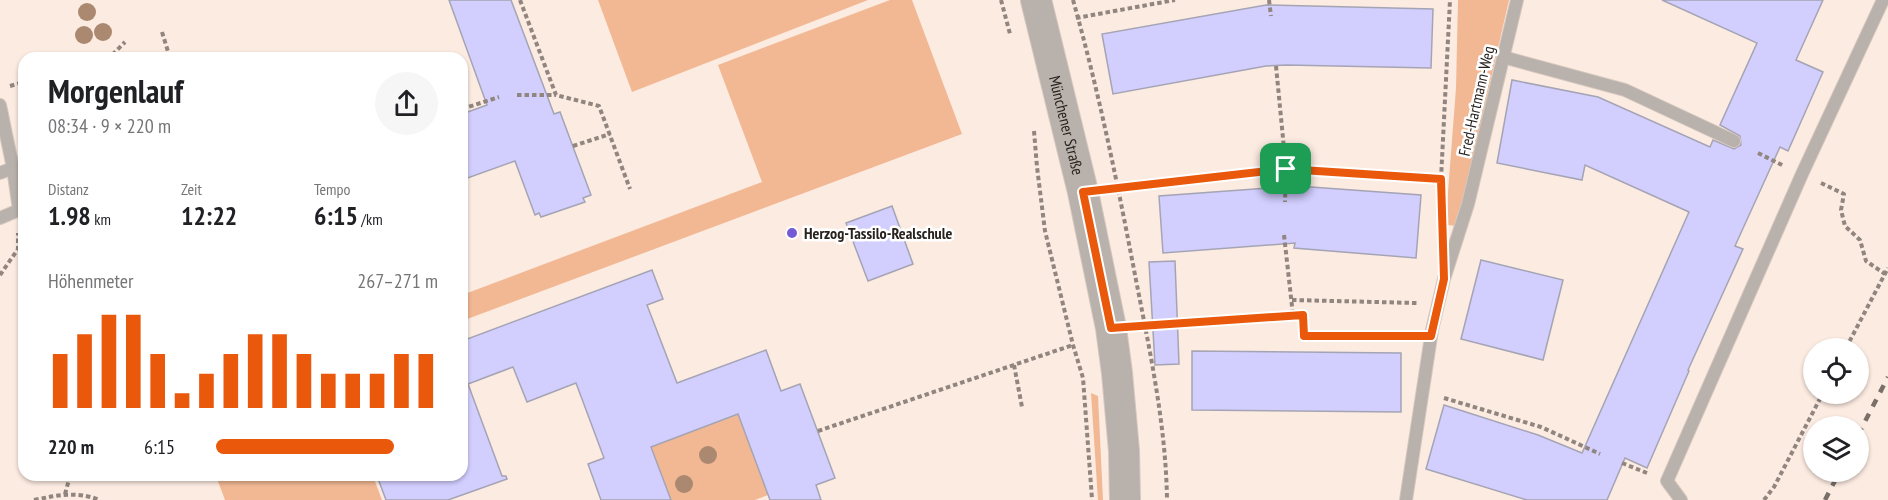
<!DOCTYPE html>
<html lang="de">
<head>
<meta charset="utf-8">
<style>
	:root { --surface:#fff; --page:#f6f6f6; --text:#202124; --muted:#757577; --accent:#ea580c }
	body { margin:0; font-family:"PT Sans Narrow",sans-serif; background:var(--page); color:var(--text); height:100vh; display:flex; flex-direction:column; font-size:22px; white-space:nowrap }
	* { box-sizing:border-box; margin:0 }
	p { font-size:20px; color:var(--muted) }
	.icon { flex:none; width:33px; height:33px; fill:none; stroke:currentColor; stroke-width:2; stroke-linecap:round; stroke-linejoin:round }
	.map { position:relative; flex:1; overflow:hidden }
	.side { position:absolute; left:18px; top:52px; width:450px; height:429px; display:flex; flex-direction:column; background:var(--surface); border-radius:18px; box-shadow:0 2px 4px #0004 }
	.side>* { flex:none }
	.tools { position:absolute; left:1803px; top:338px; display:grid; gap:12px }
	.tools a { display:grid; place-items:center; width:66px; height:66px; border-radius:50%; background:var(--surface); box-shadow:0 2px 4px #0004; font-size:30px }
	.pin { position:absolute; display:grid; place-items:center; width:51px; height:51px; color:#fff; margin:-26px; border-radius:12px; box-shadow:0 3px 9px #0006 }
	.round { display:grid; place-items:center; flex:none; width:63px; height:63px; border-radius:32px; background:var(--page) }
	.overview { display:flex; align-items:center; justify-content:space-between; height:102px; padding:0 30px }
	h1 { font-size:33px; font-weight:600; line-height:45px }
	.figures { display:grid; grid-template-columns:repeat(3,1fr); gap:9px; height:102px; padding:6px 30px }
	.figures div { display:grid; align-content:center }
	.figures b { font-size:26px; font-weight:600 }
	.figures small { font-size:16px; font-weight:400 }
	.figures p { font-size:16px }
	.chart { height:168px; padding:12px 30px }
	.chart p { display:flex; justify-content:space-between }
	.chart svg { width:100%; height:108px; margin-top:6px; stroke:var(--accent); stroke-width:6 }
	ul { padding:0 30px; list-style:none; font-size:20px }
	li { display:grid; grid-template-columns:96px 72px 1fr; align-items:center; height:45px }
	li i { height:15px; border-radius:8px; background:var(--accent) }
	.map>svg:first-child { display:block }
	.green { fill:#f2b894 }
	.building { fill:#d2cefe; stroke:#a5a4b4; stroke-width:1.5 }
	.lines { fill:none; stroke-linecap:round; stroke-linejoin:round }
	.service-casing { stroke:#d6c7be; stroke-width:14 }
	.tertiary-casing { stroke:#d6c7be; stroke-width:32 }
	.path { stroke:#91867f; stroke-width:4; stroke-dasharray:4.5 3; stroke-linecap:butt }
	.service { stroke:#b8b1ac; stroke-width:12 }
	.tertiary { stroke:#b8b1ac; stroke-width:30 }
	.rail { stroke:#7a7069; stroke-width:4.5; stroke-dasharray:8 8; stroke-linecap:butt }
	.tree { fill:#ab8870 }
	.route-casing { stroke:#fff; stroke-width:12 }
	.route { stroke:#ea580c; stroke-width:8 }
	.poi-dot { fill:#745bd5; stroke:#fff; stroke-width:2 }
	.labels { text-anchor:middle; stroke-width:5; stroke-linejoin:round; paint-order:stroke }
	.street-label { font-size:16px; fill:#28221e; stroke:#fff }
	.poi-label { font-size:16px; font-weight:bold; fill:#28221e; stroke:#fff; text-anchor:start }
</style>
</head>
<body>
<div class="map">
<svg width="1888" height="500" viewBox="0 0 1888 500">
	<rect width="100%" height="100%" fill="#fcebe1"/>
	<g class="green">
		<path d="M598,0H868L632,92Z"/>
		<path d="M890,0H912L962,134L462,321V295L762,182L718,65Z"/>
		<path d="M1458,0H1509L1457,226L1448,225L1446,218L1456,88Z"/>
		<path d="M1091,393L1098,396L1103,500H1098Z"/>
		<path d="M738,414L768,495L755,500H671L651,447Z"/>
		<path d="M216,476H373L382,500H225Z"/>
	</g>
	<g class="building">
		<path d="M449,0H511L554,114L560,112L591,195L583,198L585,202L541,217L539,213L535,215L515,161L462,180V114L487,105Z"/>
		<path d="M1662,0H1823L1796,60L1823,72L1788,151L1780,147L1735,246L1743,249L1688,370L1689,371L1647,468L1625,458L1607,500H1527L1426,469L1444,405L1538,435L1582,453L1689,212L1585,165L1582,180L1497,163L1512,80L1598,97L1710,147L1713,140L1734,149L1741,145L1740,136L1720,125L1757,43Z"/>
		<path d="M1266,5L1433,9L1431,68L1287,65L1266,66L1113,94L1102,34Z"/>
		<path d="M1297,186L1421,195L1416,258L1294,248L1295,243L1163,253L1159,196Z"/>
		<path d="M892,206L913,264L868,281L846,223Z"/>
		<path d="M1481,260L1563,280L1543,360L1461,339Z"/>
		<path d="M1175,261L1179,364L1155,365L1149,262Z"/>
		<path d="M652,270L663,299L647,305L677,383L766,350L781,391L800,384L835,478L816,485L821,500H770L738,414L651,447L671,500H601L588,464L604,458L576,383L527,402L513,367L468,384L502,476H506L507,479L448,500H386L377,476H462V341Z"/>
		<path d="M1192,351L1401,353V412L1192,410Z"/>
	</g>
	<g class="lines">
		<defs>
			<g id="service">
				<path d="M1503,57L1625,90L1734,141"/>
				<path d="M0,105L13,168L19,210L0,218"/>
				<path d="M0,173L13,168"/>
				<path d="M1406,500L1432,330L1444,279L1468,204L1517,0"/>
				<path d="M1681,500L1667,481L1802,174L1883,0"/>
			</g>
			<g id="tertiary">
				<path id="s1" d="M1036,0L1083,192L1111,328L1117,373L1124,451L1125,500"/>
			</g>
		</defs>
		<use href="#service" class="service-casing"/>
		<use href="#tertiary" class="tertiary-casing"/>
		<g class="path">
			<path d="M520,0L556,95L599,106L630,189"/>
			<path d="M1001,0L1010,34"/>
			<path d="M1073,0C1099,92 1118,186 1136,280C1150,352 1166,426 1167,500"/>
			<path d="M1269,0L1271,16"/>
			<path d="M1076,18L1175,0"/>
			<path d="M162,32L170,58"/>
			<path d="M106,58L110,57L125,42"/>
			<path d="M1276,66L1286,169L1285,202"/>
			<path d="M10,86L24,82"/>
			<path d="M517,95H556"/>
			<path d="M462,109L499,97"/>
			<path d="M1034,131L1037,167L1045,231L1073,345L1083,378L1092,499"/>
			<path d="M573,146L610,134"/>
			<path d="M1758,153L1784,166"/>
			<path d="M1821,183L1844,194L1841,210L1845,226L1860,240L1866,261L1885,274"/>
			<path d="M1117,188L1286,169L1441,179"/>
			<path d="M1442,209L1441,179L1450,0"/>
			<path d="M1284,235L1293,315"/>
			<path d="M0,275L18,249V233"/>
			<path d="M1292,300L1417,303"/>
			<path d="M1144,326L1303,315L1304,336H1410"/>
			<path d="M1846,348L1888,268"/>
			<path d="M1014,365L1022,407"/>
			<path d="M1444,398L1541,427L1600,454"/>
			<path d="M818,431L1073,345"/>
			<path d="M1622,463L1647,473"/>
			<path d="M65,494L70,476"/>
			<path d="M34,500C59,495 75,491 100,500"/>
			<path d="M1764,500L1774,487L1823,393"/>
		</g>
		<use href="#service" class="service"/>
		<use href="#tertiary" class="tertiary"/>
		<g class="rail">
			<path d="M1858,435L1888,377"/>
			<path d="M1825,500L1840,471"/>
		</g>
	</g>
	<g class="tree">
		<circle cx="87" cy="12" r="9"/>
		<circle cx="103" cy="32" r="9"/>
		<circle cx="84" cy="35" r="9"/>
		<circle cx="708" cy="455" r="9"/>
		<circle cx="684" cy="484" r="9"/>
	</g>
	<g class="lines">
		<defs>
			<path id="route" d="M1286,169L1441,179L1444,279L1431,336H1304L1303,315L1111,328L1083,192Z"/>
		</defs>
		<use href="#route" class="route-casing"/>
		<use href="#route" class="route"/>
	</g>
	<circle class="poi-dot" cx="792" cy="233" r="6"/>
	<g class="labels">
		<g class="street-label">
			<text transform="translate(1476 101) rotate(-77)" y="6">Fred-Hartmann-Weg</text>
			<text dy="6" stroke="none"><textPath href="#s1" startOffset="129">Münchener Straße</textPath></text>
		</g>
		<g class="poi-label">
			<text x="804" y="239">Herzog-Tassilo-Realschule</text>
		</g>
	</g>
</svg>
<div class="tools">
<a><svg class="icon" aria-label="locate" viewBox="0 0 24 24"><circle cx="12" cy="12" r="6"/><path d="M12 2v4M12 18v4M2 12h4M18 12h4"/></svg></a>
<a><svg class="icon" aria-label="layers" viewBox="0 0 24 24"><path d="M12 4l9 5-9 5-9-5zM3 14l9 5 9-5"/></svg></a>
</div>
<div class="pin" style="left:1286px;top:169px;background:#1e9e55"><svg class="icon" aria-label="arrive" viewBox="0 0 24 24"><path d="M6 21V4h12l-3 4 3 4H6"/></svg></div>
<section class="side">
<div class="overview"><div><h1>Morgenlauf</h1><p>08:34 · 9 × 220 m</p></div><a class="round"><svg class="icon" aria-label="share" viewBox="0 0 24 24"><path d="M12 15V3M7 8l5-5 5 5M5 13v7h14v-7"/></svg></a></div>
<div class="figures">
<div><p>Distanz</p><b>1.98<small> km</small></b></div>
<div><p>Zeit</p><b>12:22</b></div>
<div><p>Tempo</p><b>6:15<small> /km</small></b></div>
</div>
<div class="chart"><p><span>Höhenmeter</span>267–271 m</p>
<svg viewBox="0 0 160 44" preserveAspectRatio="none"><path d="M5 44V22M15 44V14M25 44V6M35 44V6M45 44V22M55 44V38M65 44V30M75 44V22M85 44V14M95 44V14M105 44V22M115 44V30M125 44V30M135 44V30M145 44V22M155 44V22"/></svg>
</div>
<ul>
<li><b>220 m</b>6:15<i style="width:80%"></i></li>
</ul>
</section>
</div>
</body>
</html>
